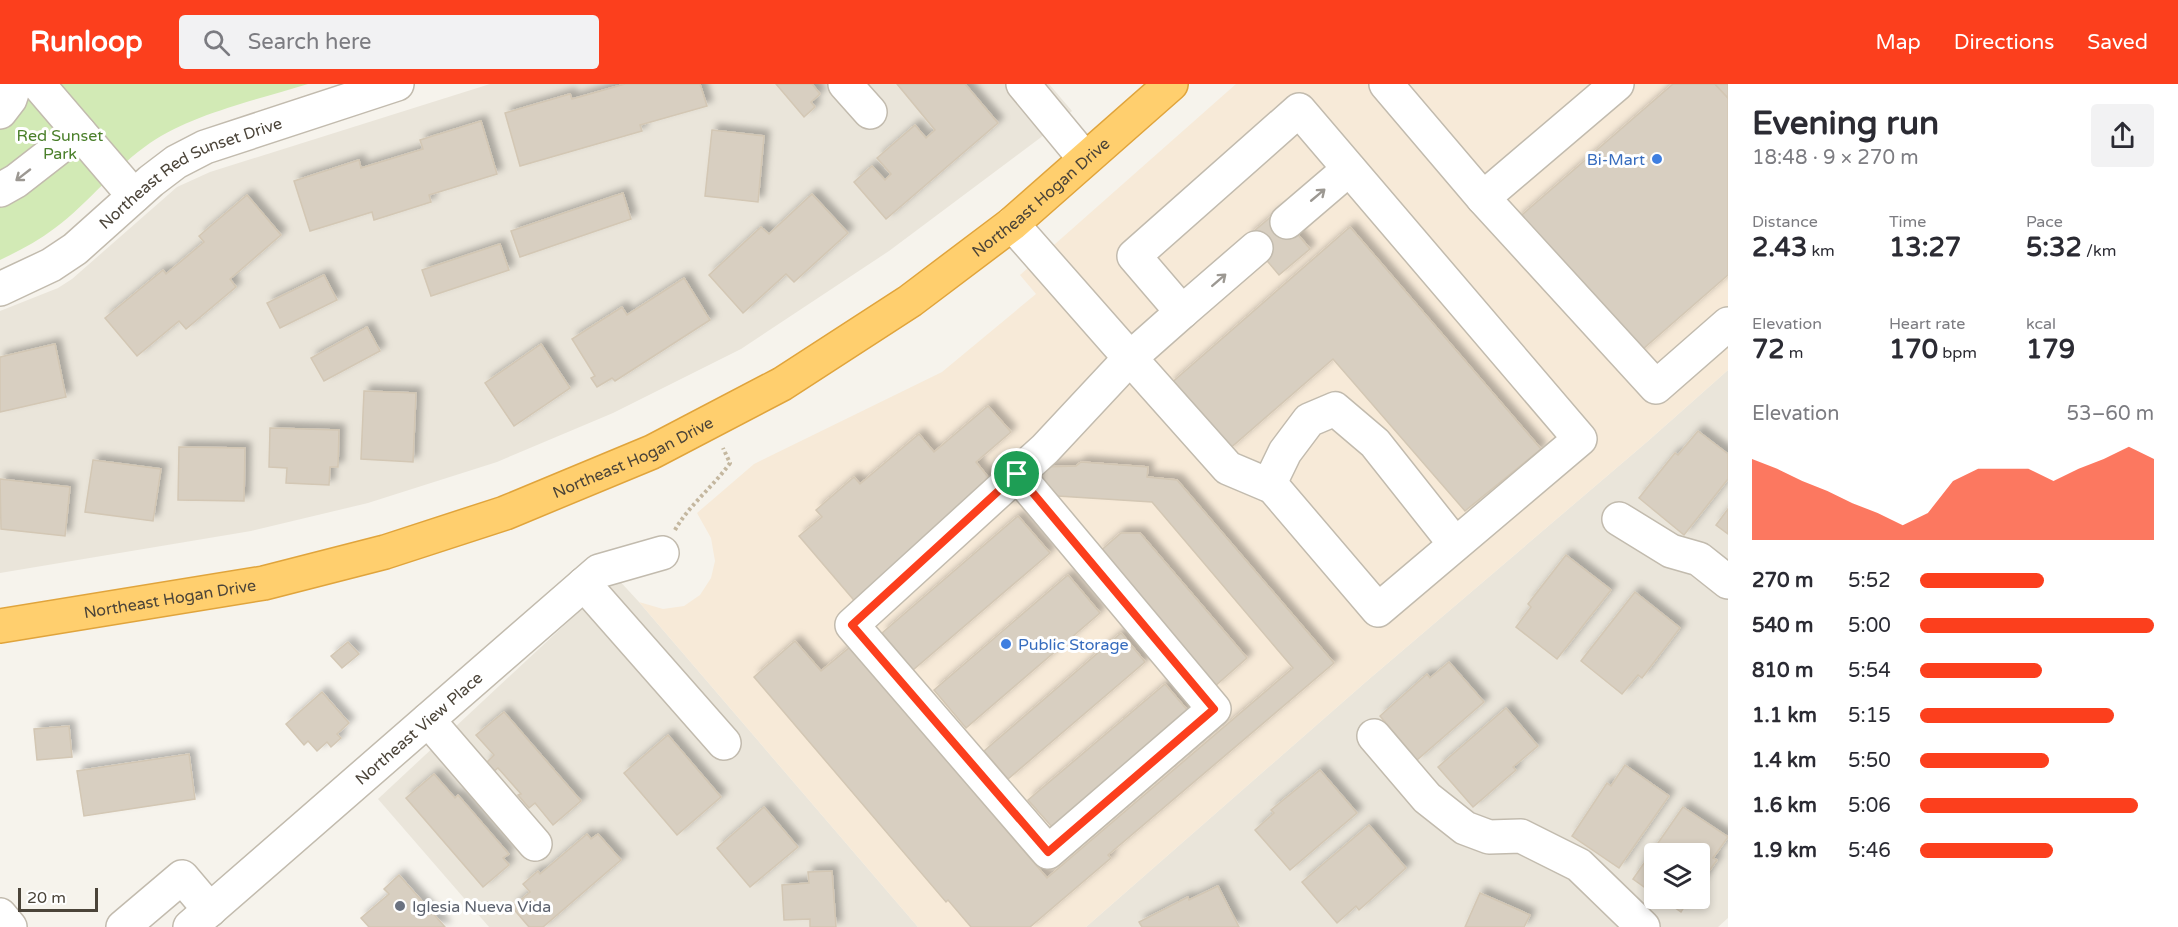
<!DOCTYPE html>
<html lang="en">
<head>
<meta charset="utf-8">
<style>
	:root { --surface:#fff; --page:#f2f2f3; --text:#2b2b33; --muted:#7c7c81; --accent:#fc3f1d }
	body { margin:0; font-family:"Varela Round",sans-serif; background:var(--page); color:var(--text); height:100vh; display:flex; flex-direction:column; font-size:22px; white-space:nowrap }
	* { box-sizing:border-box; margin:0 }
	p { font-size:20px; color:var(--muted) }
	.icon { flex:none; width:33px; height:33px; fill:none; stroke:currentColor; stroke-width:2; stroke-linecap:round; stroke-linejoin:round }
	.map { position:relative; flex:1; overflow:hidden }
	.side { display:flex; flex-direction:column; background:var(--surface); width:450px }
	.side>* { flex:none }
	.buttons { position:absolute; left:1644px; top:759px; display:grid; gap:12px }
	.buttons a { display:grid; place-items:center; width:66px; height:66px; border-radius:6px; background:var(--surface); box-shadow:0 3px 9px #0003; font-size:30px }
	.scale { position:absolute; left:18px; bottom:15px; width:80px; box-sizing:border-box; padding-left:6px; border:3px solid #4b4439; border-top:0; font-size:16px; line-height:21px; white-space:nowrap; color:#4b4439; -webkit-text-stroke:4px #fff; paint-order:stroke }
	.pin { position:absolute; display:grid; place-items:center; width:51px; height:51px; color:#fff; margin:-26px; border:3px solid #fff; border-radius:50%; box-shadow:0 2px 6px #0007 }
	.round { display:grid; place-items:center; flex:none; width:63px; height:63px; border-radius:6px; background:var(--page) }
	.headline { display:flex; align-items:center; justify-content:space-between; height:102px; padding:0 24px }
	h1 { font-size:33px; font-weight:700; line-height:45px }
	.metrics { display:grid; grid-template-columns:repeat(3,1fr); gap:9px; height:102px; padding:6px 24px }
	.metrics div { display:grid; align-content:center }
	.metrics b { font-size:26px; font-weight:700 }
	.metrics small { font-size:16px; font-weight:400 }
	.metrics p { font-size:16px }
	.chart { height:168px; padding:12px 24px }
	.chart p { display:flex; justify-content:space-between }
	.chart svg { width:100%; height:108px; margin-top:6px; fill:var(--accent); opacity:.7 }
	ul { padding:0 24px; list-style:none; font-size:20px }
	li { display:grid; grid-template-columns:96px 72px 1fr; align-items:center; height:45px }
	li i { height:15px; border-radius:8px; background:var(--accent) }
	header { display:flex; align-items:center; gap:36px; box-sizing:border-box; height:84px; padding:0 30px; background:var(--accent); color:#fff }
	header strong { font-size:28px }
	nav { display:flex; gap:33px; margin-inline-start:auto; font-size:21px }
	.search { width:420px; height:54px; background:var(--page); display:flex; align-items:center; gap:15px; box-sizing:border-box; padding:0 21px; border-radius:6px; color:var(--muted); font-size:22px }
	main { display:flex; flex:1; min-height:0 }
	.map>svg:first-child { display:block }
	.residential { fill:#eae5da; fill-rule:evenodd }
	.commercial { fill:#f7ead8 }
	.green { fill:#d2eab5 }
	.building { fill:#d8cfc1; stroke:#d3c7b4; stroke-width:1.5; filter:url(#shadow) }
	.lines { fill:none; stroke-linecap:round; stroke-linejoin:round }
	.minor-casing { stroke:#c2bbae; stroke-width:36 }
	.highway-casing { stroke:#e0a43c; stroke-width:36 }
	.path { stroke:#c4b79f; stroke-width:4; stroke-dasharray:3 3; stroke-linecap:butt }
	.minor { stroke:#fff; stroke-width:33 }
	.highway { stroke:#ffcf6e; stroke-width:33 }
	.oneway { stroke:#9c9892 }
	.route-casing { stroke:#fff; stroke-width:12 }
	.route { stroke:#fc3f1d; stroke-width:8 }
	.shop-dot { fill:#3f7fe0; stroke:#fff; stroke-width:2 }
	.worship-dot { fill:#6b7280; stroke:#fff; stroke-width:2 }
	.labels { text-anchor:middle; stroke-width:6; stroke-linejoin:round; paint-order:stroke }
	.park-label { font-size:16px; fill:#4a7f2a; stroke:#fff }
	.shop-label { font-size:16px; fill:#366cbe; stroke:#fff; text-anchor:end }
	.street-label { font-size:16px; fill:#4b4439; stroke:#fff }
	.worship-label { font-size:16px; fill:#5b616d; stroke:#fff; text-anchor:start }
</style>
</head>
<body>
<header>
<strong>Runloop</strong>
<div class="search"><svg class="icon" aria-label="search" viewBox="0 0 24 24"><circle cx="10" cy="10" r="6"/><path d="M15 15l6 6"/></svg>Search here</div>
<nav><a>Map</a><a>Directions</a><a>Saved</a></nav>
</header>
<main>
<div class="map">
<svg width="1728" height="843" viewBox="0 0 1728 843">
	<defs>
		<filter id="shadow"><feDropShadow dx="5.5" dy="-5.5" stdDeviation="3" flood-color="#0004"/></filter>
	</defs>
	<rect width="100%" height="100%" fill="#f6f3ec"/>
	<g class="residential">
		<path d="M490,0H1049L1072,27L1040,54L889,167L741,265L613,329L497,378L368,419L251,447L0,489V227L58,204L72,195L177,103L210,88Z"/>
		<path d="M1728,286V834L1718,843H1086L1368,596L1648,357ZM1654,770H1700V814H1654Z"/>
		<path d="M616,493L639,518L918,843H489L378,715Z"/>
	</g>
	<path class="commercial" d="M1236,0H1728V286L1648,357L1368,596L1086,843H918L639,518L663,525L684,522L700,511L711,494L715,477L711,454L697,429L754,380L942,288L1036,210L1020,191Z"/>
	<path class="green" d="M0,0H308C260,15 192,30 150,59C115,83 89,119 55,144C38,157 19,167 0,176Z"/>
	<g class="building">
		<path d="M625,0H700L707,22L640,41L642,47L520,82L505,29L570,10L572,15Z"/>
		<path d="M776,0H812L820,10L811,18L815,23L804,33Z"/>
		<path d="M897,0H965L998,39L886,135L854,98L872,82L885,96L891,90L877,74L915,41L926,54L935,46Z"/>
		<path d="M1673,0H1715L1728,14V191L1635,272L1516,136Z"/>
		<path d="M1715,0H1728V14Z"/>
		<path d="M481,37L497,90L429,111L431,118L374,136L372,128L310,147L294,97L359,76L361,84L423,65L420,56Z"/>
		<path d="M712,46L764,52L758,118L705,112Z"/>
		<path d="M623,109L631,135L520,173L511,147Z"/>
		<path d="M812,110L848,149L794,198L786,190L743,229L709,191L761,143L769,150Z"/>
		<path d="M247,111L281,151L230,195L236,203L186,245L179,237L137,272L105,234L163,186L166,190L204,158L199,152Z"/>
		<path d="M1278,127L1310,165L1279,191L1247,153Z"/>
		<path d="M1350,143L1541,365L1465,427L1333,275L1227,367L1169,301Z"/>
		<path d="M500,160L509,186L431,212L422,186Z"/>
		<path d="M324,191L337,216L280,244L267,219Z"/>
		<path d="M684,194L710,236L615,297L612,294L597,303L591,294L595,292L572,255L622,223L627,231Z"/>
		<path d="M367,243L380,267L324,297L311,274Z"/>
		<path d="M55,260L66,313L0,328V273Z"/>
		<path d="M541,260L570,304L514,342L485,299Z"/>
		<path d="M364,307L416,309L413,378L361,375Z"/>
		<path d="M988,322L1011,348L976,378L996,403L858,521L799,452L822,433L816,426L854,393L860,400L919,350L934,368Z"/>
		<path d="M270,344L339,346L338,383H330L329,401L286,399L287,384L269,383Z"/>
		<path d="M1698,347L1728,370V395L1684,451L1639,414L1675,369L1678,371Z"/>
		<path d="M179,363L245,364L244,417L178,416Z"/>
		<path d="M93,376L161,385L153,437L85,428Z"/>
		<path d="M1081,378L1148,383L1147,393L1177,396L1334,579L1108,771L1111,774L1030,843H971L948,816L946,818L754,593L795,557L821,587L850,563L1047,794L1293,584L1152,418L1042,411V383L1076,382Z"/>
		<path d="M0,395L70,403L65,452L1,445Z"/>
		<path d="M1728,425V450L1716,441Z"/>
		<path d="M1018,432L1050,469L913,586L882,549Z"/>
		<path d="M1121,449H1140L1247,574L1214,603L1098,469Z"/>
		<path d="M1566,471L1611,506L1557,575L1516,543L1531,523L1528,520Z"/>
		<path d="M1068,491L1100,529L966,644L934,606Z"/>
		<path d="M1635,508L1680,544L1642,594L1638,591L1622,610L1581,577Z"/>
		<path d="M1121,549L1145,578L1008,695L984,667Z"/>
		<path d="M348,558L359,570L342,584L331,572Z"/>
		<path d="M1449,578L1484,618L1417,676L1380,632L1427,590L1430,594Z"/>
		<path d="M1165,600L1189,628L1178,634L1052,743L1028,716Z"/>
		<path d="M322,608L349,639L337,650L341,654L331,663L327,658L317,667L308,657L304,661L286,640Z"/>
		<path d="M1506,624L1538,662L1513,683L1516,686L1473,723L1438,683Z"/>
		<path d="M504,628L581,717L553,741L535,719L529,724L518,711L521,710L498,684L493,688L486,679L494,671L476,651Z"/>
		<path d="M69,642L72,673L37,676L34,645Z"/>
		<path d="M668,651L721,713L677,751L624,689Z"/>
		<path d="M189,670L195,715L84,732L77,687Z"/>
		<path d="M1625,681L1669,712L1619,784L1572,752L1607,699L1611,702Z"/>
		<path d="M1320,686L1357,729L1290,786L1255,746L1274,729L1271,726Z"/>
		<path d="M434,690L455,714L458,711L509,770L503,774L509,781L483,803L406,714Z"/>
		<path d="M764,723L798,763L750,803L717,764Z"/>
		<path d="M1683,723L1728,753L1713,774L1717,776L1700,800V770H1654V810L1633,795Z"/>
		<path d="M1369,741L1406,784L1359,826L1356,822L1337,839L1302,798Z"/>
		<path d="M587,750L591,755L598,750L621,776L543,843H529L512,823L530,808L523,800L538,787L540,790Z"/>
		<path d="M832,787L836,843H810V835L784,836L782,801L809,799L808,788Z"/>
		<path d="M399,791L445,843H369L361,834L389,810L384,805Z"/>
		<path d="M1218,802L1239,843H1142L1139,838L1188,813L1189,816Z"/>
		<path d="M1480,809L1530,831L1524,843H1465Z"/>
		<path d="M1661,814H1690L1681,828Z"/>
	</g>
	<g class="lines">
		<defs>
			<g id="minor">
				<path d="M38,0L134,112"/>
				<path d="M845,0L870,28"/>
				<path d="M1023,0L1085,75"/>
				<path d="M1386,0L1483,114L1617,0"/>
				<path d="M0,28L10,15L15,0"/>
				<path d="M0,106L16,97L79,48"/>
				<path d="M1483,114L1656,303L1728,240"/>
				<path d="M1287,138L1349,85"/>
				<path d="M1012,140L1130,274L1182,228L1134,172L1299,26L1580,355L1378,526L1273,403L1228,384L1130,274L1045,365L852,541L1048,768L1214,625L1017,390"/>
				<path id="s1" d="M0,205L51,181L75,165L151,97L176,78L205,63L397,0"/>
				<path d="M1182,228L1256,164"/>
				<path d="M1269,401L1285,368L1309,336L1335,325L1375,359L1455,460"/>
				<path d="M1619,435L1671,467L1699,475L1728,498"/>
				<path d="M584,500L724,659"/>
				<path d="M428,636L535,760"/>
				<path d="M1374,652L1427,714L1465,744L1489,753L1521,752L1579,781L1643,843"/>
				<path d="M0,831L10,843"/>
				<path d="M123,843L182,793L210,826"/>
				<path id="s2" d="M190,843L599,487L662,469"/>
			</g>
			<g id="highway">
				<path id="s3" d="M0,542L264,499L385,468L505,429L652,368L782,300L910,217L1012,140L1171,0"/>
			</g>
		</defs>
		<use href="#minor" class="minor-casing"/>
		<use href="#highway" class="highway-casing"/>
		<path class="path" d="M675,446C689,421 713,403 730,379L723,364"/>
		<use href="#minor" class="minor"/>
		<use href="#highway" class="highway"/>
	</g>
	<defs><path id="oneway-shaft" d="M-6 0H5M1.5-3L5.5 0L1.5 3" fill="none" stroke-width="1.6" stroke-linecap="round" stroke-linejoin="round" transform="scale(1.5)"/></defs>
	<g class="oneway">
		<use href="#oneway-shaft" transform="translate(23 91) rotate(142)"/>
		<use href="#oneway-shaft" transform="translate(1318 111) rotate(-40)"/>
		<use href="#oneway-shaft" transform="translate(1219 196) rotate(-41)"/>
	</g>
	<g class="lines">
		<defs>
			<path id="route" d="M1017,390L1214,625L1048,768L852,541Z"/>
		</defs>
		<use href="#route" class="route-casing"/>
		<use href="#route" class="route"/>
	</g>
	<g class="shop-dot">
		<circle cx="1657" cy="75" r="6"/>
		<circle cx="1006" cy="560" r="6"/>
	</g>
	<circle class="worship-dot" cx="400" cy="822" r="6"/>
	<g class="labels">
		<g class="park-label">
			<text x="60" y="57">Red Sunset<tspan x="60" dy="18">Park</tspan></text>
		</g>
		<g class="shop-label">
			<text x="1645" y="81">Bi-Mart</text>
			<text x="1018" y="566" text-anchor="start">Public Storage</text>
		</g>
		<g class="street-label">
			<text dy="6" stroke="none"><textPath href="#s1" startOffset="226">Northeast Red Sunset Drive</textPath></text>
			<text dy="6" stroke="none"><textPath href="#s3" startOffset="1144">Northeast Hogan Drive</textPath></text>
			<text dy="6" stroke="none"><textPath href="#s3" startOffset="658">Northeast Hogan Drive</textPath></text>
			<text dy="6" stroke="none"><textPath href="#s3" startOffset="172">Northeast Hogan Drive</textPath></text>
			<text dy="6" stroke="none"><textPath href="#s2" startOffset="303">Northeast View Place</textPath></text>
		</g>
		<g class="worship-label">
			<text x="412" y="828">Iglesia Nueva Vida</text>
		</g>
	</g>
</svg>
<div class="buttons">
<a><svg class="icon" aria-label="layers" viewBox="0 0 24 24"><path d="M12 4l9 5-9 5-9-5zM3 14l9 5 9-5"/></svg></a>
</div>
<div class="scale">20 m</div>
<div class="pin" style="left:1017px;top:390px;background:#1e9e55"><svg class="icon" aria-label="arrive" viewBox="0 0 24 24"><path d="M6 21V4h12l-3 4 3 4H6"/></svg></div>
</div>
<section class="side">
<div class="headline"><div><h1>Evening run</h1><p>18:48 · 9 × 270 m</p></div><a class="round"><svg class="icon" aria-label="share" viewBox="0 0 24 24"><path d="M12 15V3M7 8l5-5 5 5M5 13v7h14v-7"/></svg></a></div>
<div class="metrics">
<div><p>Distance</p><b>2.43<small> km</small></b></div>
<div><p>Time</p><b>13:27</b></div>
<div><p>Pace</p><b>5:32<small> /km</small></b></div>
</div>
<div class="metrics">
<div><p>Elevation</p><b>72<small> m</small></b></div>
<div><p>Heart rate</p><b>170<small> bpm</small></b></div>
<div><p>kcal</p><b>179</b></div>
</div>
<div class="chart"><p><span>Elevation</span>53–60 m</p>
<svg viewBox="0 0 160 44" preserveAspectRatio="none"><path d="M0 44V11L10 15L20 20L30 24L40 29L50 33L60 38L70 33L80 20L90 15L100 15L110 15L120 20L130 15L140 11L150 6L160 11V44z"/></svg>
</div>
<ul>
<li><b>270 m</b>5:52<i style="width:53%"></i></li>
<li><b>540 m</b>5:00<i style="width:100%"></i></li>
<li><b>810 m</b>5:54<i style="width:52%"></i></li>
<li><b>1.1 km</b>5:15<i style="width:83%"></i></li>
<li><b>1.4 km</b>5:50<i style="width:55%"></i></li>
<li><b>1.6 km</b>5:06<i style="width:93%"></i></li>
<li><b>1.9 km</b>5:46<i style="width:57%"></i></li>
</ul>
</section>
</main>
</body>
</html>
